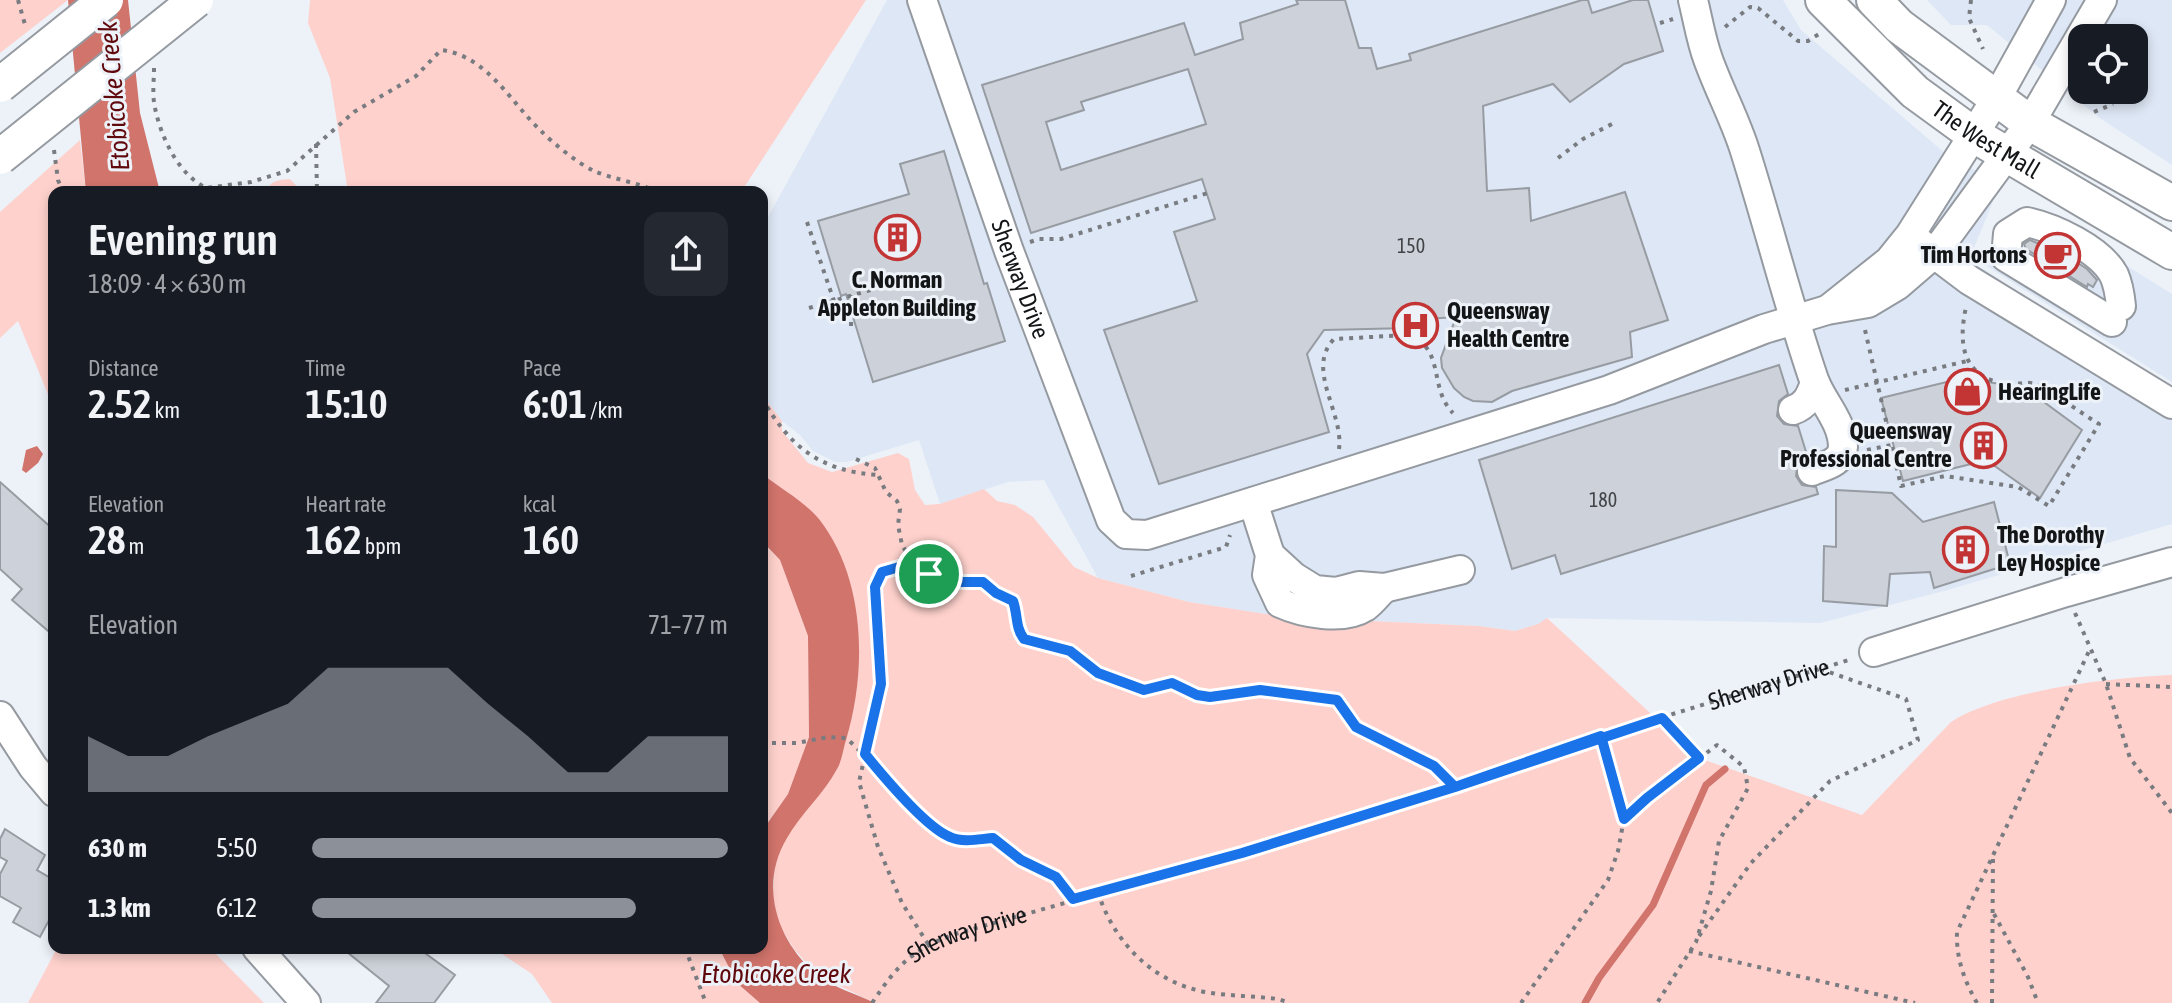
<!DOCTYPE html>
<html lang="en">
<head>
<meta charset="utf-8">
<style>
	:root { --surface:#171b24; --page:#242831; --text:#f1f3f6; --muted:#9ea1a6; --accent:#8c9099 }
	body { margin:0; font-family:"Asap Condensed",sans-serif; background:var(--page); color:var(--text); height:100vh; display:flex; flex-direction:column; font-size:30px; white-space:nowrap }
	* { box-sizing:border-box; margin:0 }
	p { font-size:26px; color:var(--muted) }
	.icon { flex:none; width:44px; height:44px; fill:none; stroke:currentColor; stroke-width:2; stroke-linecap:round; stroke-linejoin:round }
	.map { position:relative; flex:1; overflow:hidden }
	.sheet { position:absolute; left:48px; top:186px; width:720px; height:768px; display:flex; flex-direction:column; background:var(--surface); border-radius:16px; box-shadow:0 4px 12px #0003 }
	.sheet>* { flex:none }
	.tools { position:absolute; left:2068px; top:24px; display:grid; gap:16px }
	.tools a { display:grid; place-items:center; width:80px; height:80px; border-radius:16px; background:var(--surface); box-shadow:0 4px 12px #0003; font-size:40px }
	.pin { position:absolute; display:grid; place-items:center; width:68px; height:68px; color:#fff; margin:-34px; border:4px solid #fff; border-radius:50%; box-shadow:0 2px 8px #0007 }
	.round { display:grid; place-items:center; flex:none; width:84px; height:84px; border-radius:16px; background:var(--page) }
	.overview { display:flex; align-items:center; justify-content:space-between; height:136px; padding:0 40px }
	h1 { font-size:44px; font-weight:600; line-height:60px }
	.figures { display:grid; grid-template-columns:repeat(3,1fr); gap:12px; height:136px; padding:8px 40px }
	.figures div { display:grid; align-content:center }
	.figures b { font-size:40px; font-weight:600 }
	.figures small { font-size:22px; font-weight:400 }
	.figures p { font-size:22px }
	.chart { height:224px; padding:16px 40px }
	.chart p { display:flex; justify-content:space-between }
	.chart svg { width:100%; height:144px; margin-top:8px; fill:var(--accent); opacity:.7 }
	ul { padding:0 40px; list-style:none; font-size:26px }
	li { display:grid; grid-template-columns:128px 96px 1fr; align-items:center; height:60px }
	li i { height:20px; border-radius:10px; background:var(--accent) }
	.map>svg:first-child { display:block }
	.built { fill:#dee7f5; fill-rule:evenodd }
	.green { fill:#fed1cc }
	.water { fill:#d1746c }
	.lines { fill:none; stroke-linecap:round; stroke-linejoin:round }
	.stream { stroke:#d1746c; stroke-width:7 }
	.building { fill:#cdd2da; stroke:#979ba2; stroke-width:2; fill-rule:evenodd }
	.minor-casing { stroke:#959aa1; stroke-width:32 }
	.major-casing { stroke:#959aa1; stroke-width:38 }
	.path { stroke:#787b80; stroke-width:4; stroke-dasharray:4 6; stroke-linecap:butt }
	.minor { stroke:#fff; stroke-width:28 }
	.major { stroke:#fff; stroke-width:34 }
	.major-bridge-casing { stroke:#959aa1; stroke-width:38; stroke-linecap:butt }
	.major-bridge { stroke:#fff; stroke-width:34 }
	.route-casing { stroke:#fff; stroke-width:16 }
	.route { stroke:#1a73e8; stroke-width:10 }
	.labels { text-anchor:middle; stroke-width:6; stroke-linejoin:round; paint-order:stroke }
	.number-label { font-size:20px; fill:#424448 }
	.street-label { font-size:24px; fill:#131517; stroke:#edf2f9 }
	.poi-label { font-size:24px; font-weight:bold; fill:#131517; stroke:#edf2f9; text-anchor:start }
	.water-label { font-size:26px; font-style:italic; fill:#60090d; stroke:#edf2f9 }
</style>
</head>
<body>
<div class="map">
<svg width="2172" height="1003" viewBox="0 0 2172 1003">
	<rect width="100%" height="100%" fill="#edf2f9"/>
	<g class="built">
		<path d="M887,0H1783L1801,30L1946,154L2000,184L1969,260L2172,391V524L1944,591L1820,623L1547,618L1539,624L1515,631L1479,626L1284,617L1189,602L1098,578L1044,480L1008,482L940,504L919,440L847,462H835L813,451L800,435L782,421L762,395V228Z"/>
		<path d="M1927,0H2172V165L2101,119L1987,25H1951ZM2082,38H2134V90H2082Z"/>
		<path d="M2040,212L2172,294V382L1985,265L2010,216Z"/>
	</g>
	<g class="green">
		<path d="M0,0H68L0,53Z"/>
		<path d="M310,0H866L741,192H348L330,78L308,23Z"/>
		<path d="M80,140L86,192H54V409L18,321L0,338V212Z"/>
		<path d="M290,179L302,192H266C271,180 278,180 290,179Z"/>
		<path d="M762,395L782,421V431L808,463L832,472L898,453L909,459L915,490L925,505L940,504L984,489L997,501L1015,505L1033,517L1074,567L1098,578L1189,602L1284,617L1479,626L1515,631L1538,624L1547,618L1699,758L1862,815L1951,722C1998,691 2114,677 2172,675V1003H875L817,975L794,949L777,922L773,896L775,860L787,837L854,597L839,554L818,518L762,474Z"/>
		<path d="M762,541L780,560L808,636L809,737L788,794L762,831Z"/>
		<path d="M57,948H210L264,1003H28Z"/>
		<path d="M493,948H719L737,983L760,1003H552L532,974Z"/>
	</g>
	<g class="water">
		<path d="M68,0H128L140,113L160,192H86Z"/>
		<path d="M37,446L43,454L38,463L26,473L22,470L26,450Z"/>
		<path d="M762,474C780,488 805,502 819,519C866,579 867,671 846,740C843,749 842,761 837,769C824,794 801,813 787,838C759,884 776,939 815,973C831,987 857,994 875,1003H760L737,983L719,948H762V831L788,794L809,737L808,636L780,560L762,541Z"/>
	</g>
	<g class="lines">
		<path class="stream" d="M1585,1003L1599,978L1653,905L1706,785L1725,769"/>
	</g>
	<g class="building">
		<path d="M1296,0H1345L1359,48H1371L1377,69L1411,60L1409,54L1582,0H1588L1592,13L1633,0H1648L1663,51L1624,64L1570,102L1553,84L1483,106L1487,191L1529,188L1531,221L1625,192L1668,320L1630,332L1632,357L1512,391L1492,402L1473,401L1464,397L1454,388L1442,368L1441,358L1456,317L1411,320L1410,328L1324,330L1307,354L1329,432L1159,484L1104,330L1197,301L1174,232L1215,219L1202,179L1031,233L982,85L1184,23L1195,55L1243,39L1240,23L1298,4ZM1188,69L1206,124L1061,170L1046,122L1084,110L1081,102Z"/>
		<path d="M944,151L984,284L987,283L1005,341L873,382L846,294L841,296L818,221L909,194L900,164Z"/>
		<path d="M2030,240L2067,256L2087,269L2097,280L2093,287L2088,284L2087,287L2026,249L2024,244Z"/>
		<path d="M1779,365L1788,394L1779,401L1777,416L1784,424L1798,426L1807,455L1798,461L1796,476L1802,485L1816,487L1818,494L1561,574L1555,555L1512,569L1479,460Z"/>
		<path d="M1963,378L2025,388L2082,430L2040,498L1982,457L1983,461L1903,481L1881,398Z"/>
		<path d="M0,482L54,530V636L12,600L22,589L0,569Z"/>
		<path d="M1836,490L1892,493L1923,522L1994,502L2010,564L1934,588L1930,572L1890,574L1887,606L1823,601L1824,546L1836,547Z"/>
		<path d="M5,829L45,855L37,870L54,880V911L40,937L13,922L21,908L0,896V874L7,861L0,857V839Z"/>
		<path d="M342,948H418L455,975L434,1003H376L389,986Z"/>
	</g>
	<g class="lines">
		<defs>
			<g id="minor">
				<path id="s2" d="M922,0L1009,251L1111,520L1126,534L1147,535L1609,390L1764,329L1827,310L1868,303L1898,285L1934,254L2030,123L2102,0"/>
				<path d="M1693,0C1698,20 1701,40 1708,59C1719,90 1735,119 1745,151C1769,227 1788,304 1814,380C1822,402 1843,422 1843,447C1842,463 1824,466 1812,471"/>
				<path d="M1920,243L1969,280L2172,404"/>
				<path d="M1830,308L1889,261L1910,235L1996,99L2051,0"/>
				<path d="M2112,322L2006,257L2008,234L2027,222C2054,228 2100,249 2114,275C2118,284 2120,296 2121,306"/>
				<path d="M1793,410C1807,405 1810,396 1815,383"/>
				<path d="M1253,502L1270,555L1267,575L1280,603C1302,613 1343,621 1365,607C1372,602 1378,594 1384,588"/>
				<path d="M1270,555L1294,577L1315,590L1336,592L1359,586L1384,588L1460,570"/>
				<path d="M1874,652L2066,592L2172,562"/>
				<path d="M0,716L33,767L54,792"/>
				<path d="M257,948L306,1003"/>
			</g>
			<g id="major">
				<path id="s3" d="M1823,0L1915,92L1974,135L2172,252"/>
				<path d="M1874,0L1899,26L2030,123L2172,203"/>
			</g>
		</defs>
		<use href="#minor" class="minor-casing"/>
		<use href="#major" class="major-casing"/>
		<g class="path">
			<path d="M18,0L26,28"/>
			<path d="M1971,0L1969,18L1983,49"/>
			<path d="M1660,23L1673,19"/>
			<path d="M1725,27L1750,7L1758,8L1798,41H1808L1819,34"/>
			<path d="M154,68C154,81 152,95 155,108C161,137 178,174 206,188L251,182L287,171L354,112L416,76L441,50C487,56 509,100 540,130C554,144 576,162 594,171C613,179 639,183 659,192"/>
			<path d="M2094,112L2113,104"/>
			<path d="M316,144L317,192"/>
			<path d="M54,150L58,180L63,192"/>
			<path d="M1558,158L1583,139L1612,124"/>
			<path d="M807,222L834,301"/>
			<path d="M1030,242L1039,239H1061L1208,193"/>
			<path d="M809,308L891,284"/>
			<path d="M851,326L852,295"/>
			<path d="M1865,330L1901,486L1945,476L2018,487L2049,506L2099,424C2078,411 2057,395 2035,384C2027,381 2015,385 2005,384C1962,376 1958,344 1966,307"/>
			<path d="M1845,390L1967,361"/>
			<path d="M762,398C790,448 821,471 878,475"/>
			<path d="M1339,449C1344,413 1305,369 1334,339L1408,335C1446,348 1428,388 1453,413"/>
			<path d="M1867,450L1891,445"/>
			<path d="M856,459L875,468L886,492L897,501L900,509L898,525L902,545L913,563L929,574L954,582H983L996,593L1013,601C1018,615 1015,627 1024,639L1070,651L1098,673L1144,690L1172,683L1197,695L1210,697L1260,690L1337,700L1356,727L1434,766L1455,787"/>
			<path d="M913,563L882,572L875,587L881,684L859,782L878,847L902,903L928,944"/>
			<path d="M1131,576L1226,547L1230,535"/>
			<path d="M2075,613L2106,684L2130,758L2172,813"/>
			<path d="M2106,684L2172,687"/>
			<path d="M1663,719L1699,758"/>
			<path d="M1601,736L1624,819"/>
			<path d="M762,743H797L828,737L846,738C874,762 919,825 950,837C963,843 980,839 993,838L1021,860L1056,877L1073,899"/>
			<path d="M1098,892C1113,941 1152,982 1205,992C1229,996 1254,996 1278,999L1290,1003"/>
			<path d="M1994,914L2028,977L2038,1003"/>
			<path d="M1699,936L1751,863L1830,781L1918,740L1906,699L1823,670"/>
			<path d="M685,948L706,1003"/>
			<path d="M1689,951L1915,1003"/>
			<path id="s1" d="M872,1003C898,964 912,950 955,934L1242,853L1455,787L1601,736L1852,659"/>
			<path d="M1521,1003L1608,880L1618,851L1624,819L1647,798L1717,745L1744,767L1748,788L1719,841L1711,891L1696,942L1657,1003"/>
			<path d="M1977,1003C1964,980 1956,958 1957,932L2090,649"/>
			<path d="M1992,1003L1993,853"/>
		</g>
		<use href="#minor" class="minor"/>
		<use href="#major" class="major"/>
		<defs>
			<g id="major-bridge">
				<path d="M0,85L106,0"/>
				<path d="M0,157L196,0"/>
			</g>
		</defs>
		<use href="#major-bridge" class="major-bridge-casing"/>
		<use href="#major-bridge" class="major-bridge"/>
	</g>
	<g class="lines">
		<defs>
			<path id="route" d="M929,574L913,563L882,572L875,587L881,684L865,754C883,776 925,827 950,837C963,843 980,839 993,838L1021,860L1056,877L1073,899L1242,853L1455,787L1662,718L1699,758L1647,798L1624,819L1601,736L1455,787L1434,766L1356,727L1337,700L1260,690L1210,697L1197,695L1172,683L1144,690L1098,673L1070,651L1024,639C1015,627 1018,615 1013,601L996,593L983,582H954L929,574"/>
		</defs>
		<use href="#route" class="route-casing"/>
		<use href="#route" class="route"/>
	</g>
	<defs>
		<symbol id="building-ring" viewBox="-11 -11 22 22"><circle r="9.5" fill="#edf2f9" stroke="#c33534" stroke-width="1.5"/><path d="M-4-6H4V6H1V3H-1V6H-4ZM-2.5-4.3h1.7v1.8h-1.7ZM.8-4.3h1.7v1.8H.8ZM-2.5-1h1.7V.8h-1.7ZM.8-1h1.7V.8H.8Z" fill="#c33534"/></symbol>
		<symbol id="cafe-ring" viewBox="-11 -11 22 22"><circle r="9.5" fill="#edf2f9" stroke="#c33534" stroke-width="1.5"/><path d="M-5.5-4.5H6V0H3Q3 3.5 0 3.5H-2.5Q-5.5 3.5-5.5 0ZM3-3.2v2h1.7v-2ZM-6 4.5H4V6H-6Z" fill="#c33534"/></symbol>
		<symbol id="hospital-ring" viewBox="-11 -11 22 22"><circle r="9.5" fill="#edf2f9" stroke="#c33534" stroke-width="1.5"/><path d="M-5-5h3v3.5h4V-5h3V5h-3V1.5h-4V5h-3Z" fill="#c33534"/></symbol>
		<symbol id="shop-ring" viewBox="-11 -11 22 22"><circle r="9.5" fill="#edf2f9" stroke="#c33534" stroke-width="1.5"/><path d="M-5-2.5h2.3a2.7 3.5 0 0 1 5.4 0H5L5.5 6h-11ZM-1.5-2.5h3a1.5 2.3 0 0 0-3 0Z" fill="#c33534"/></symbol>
	</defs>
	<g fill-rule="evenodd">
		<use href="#building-ring" x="872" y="212" width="51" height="51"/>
		<use href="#cafe-ring" x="2032" y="230" width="51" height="51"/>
		<use href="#hospital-ring" x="1390" y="300" width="51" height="51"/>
		<use href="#shop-ring" x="1942" y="366" width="51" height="51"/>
		<use href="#building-ring" x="1958" y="420" width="51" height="51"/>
		<use href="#building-ring" x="1940" y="524" width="51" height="51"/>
	</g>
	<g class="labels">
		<g class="number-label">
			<text x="1411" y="253">150</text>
			<text x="1603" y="507">180</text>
		</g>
		<g class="street-label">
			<text dy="8" stroke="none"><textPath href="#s3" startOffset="216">The West Mall</textPath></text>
			<text dy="8" stroke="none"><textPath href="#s2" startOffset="296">Sherway Drive</textPath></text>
			<text dy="8" stroke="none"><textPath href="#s1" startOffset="962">Sherway Drive</textPath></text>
			<text dy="8" stroke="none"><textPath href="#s1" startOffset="122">Sherway Drive</textPath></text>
		</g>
		<g class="poi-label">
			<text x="2027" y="263" text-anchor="end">Tim Hortons</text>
			<text x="897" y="288" text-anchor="middle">C. Norman<tspan x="897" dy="28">Appleton Building</tspan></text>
			<text x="1447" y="319">Queensway<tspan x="1447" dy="28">Health Centre</tspan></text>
			<text x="1998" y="400">HearingLife</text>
			<text x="1952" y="439" text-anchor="end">Queensway<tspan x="1952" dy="28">Professional Centre</tspan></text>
			<text x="1997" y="543">The Dorothy<tspan x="1997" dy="28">Ley Hospice</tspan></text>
		</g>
		<g class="water-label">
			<text transform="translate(114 96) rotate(-95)" y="9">Etobicoke Creek</text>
			<text x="776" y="983">Etobicoke Creek</text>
		</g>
	</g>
</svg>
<div class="tools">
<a><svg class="icon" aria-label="locate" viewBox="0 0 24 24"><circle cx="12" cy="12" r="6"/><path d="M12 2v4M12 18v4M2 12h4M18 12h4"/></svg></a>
</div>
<div class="pin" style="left:929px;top:574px;background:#1e9e55"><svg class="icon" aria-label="arrive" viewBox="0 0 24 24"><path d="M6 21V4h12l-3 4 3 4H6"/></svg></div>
<section class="sheet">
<div class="overview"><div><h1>Evening run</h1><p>18:09 · 4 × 630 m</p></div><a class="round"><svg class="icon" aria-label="share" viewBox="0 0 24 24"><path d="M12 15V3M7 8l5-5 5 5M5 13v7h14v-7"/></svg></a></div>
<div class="figures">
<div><p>Distance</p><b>2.52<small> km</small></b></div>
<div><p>Time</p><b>15:10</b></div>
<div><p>Pace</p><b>6:01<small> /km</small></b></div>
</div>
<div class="figures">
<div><p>Elevation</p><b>28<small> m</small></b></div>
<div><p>Heart rate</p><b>162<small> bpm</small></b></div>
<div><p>kcal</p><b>160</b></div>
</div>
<div class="chart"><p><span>Elevation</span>71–77 m</p>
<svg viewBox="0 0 160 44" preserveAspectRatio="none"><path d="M0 44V27L10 33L20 33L30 27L40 22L50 17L60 6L70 6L80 6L90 6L100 17L110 27L120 38L130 38L140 27L150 27L160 27V44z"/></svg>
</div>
<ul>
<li><b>630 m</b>5:50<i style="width:100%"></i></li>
<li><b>1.3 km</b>6:12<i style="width:78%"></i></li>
</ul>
</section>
</div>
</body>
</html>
